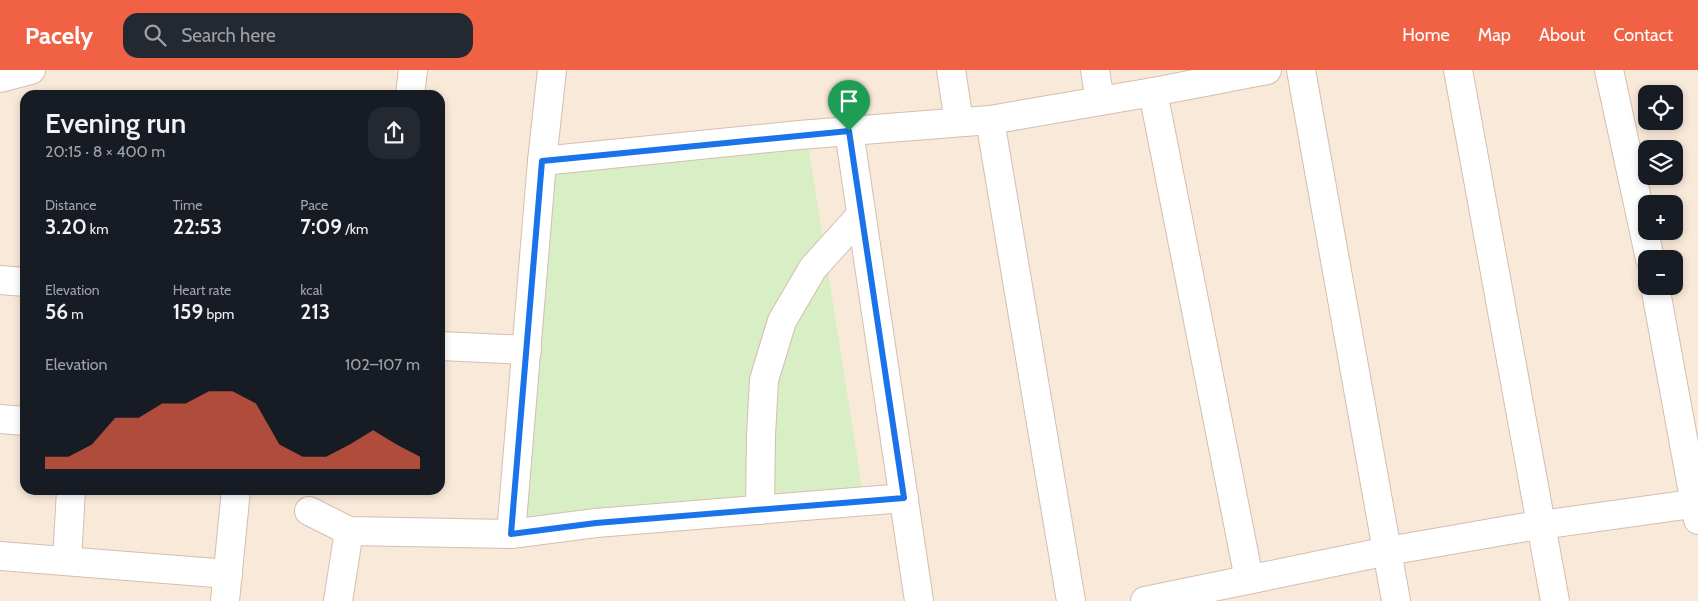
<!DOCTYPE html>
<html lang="en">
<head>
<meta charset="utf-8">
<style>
	:root { --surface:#171b24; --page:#242831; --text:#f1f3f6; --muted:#9ea1a6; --accent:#f16245 }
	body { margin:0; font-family:Cabin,sans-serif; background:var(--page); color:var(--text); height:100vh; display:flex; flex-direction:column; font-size:19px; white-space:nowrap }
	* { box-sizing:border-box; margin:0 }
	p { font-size:16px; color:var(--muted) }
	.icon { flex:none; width:28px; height:28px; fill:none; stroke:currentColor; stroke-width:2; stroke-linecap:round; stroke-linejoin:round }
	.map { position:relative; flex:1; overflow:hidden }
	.drawer { position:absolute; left:20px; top:20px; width:425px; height:405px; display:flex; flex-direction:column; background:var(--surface); border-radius:15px; box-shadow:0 2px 8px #0003 }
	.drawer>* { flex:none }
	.fabs { position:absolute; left:1638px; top:15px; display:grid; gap:10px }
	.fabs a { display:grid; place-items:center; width:45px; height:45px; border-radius:10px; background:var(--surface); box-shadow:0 2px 8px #0003; font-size:25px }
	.pin { position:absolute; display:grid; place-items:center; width:42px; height:42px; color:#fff; margin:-51px -21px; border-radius:50% 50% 50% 0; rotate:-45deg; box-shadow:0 0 5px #0007 }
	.pin .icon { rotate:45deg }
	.round { display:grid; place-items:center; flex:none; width:52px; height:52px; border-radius:15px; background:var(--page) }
	.headline { display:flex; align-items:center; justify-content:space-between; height:85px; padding:0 25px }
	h1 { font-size:28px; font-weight:600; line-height:38px }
	.metrics { display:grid; grid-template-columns:repeat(3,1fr); gap:8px; height:85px; padding:5px 25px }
	.metrics div { display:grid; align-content:center }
	.metrics b { font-size:21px; font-weight:600 }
	.metrics small { font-size:14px; font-weight:400 }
	.metrics p { font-size:14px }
	.chart { height:140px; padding:10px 25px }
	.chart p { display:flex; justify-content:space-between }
	.chart svg { width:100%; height:90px; margin-top:5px; fill:var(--accent); opacity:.7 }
	header { display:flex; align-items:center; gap:30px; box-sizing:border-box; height:70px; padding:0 25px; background:var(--accent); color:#fff }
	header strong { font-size:24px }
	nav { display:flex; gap:28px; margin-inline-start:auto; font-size:18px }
	.search { width:350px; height:45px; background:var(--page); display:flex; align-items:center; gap:12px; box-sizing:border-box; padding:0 18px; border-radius:15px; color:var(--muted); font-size:19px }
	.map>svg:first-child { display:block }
	.residential { fill:#f9e9d9; fill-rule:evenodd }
	.green { fill:#d8eec5 }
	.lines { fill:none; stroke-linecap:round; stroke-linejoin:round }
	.minor-casing { stroke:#d4beb0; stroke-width:30 }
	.minor { stroke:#fff; stroke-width:28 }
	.route-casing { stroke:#fff; stroke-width:10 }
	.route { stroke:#1a73e8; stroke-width:6 }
</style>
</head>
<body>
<header>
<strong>Pacely</strong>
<div class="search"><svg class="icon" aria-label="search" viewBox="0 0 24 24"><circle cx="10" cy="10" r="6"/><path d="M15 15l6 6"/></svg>Search here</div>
<nav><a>Home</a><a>Map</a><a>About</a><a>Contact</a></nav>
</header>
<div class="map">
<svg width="1698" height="531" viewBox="0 0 1698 531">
	<rect width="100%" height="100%" fill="#fef5e9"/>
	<path class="residential" d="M0,0H1698V531H0ZM1646,24H1674V51H1646ZM25,25H440V420H25ZM1646,79H1674V106H1646ZM1646,134H1674V161H1646ZM1646,189H1674V216H1646Z"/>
	<path class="green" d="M808,74L865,437L511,464L542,91Z"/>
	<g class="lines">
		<defs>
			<g id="minor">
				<path d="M951,0L959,52"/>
				<path d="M1095,0L1100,31"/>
				<path d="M1301,0L1396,531"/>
				<path d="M1458,0L1555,531"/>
				<path d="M1609,0L1650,189"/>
				<path d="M0,8L31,0"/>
				<path d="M1153,22L1249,509"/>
				<path d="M410,25L413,0"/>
				<path d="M990,50L1071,531"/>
				<path d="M849,61L919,531"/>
				<path d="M542,91L799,65L990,50L1153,22L1267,0"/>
				<path d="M0,210L25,212"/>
				<path d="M1655,216L1698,450"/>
				<path d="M440,276L527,280"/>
				<path d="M0,349L25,351"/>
				<path d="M760,440L761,366L764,310L782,251L813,198L861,145"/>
				<path d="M309,441L349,461L511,464L596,453L904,428"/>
				<path d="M511,464L542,91L552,0"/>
				<path d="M0,486L228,504"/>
				<path d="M67,491L71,420"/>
				<path d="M225,531L236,420"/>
				<path d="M338,531L349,461"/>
				<path d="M1145,531L1388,481L1520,458L1698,433"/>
			</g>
		</defs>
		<use href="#minor" class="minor-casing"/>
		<use href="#minor" class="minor"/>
	</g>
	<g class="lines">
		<defs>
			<path id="route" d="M849,61L904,428L596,453L511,464L542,91Z"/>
		</defs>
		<use href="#route" class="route-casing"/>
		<use href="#route" class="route"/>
	</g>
</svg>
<div class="fabs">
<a><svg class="icon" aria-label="locate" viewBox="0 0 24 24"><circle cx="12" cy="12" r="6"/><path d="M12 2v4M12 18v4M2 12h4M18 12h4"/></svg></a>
<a><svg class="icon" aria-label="layers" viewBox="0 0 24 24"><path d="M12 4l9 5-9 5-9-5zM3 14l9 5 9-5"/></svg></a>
<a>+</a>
<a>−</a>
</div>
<div class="pin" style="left:849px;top:61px;background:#1e9e55"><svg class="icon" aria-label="arrive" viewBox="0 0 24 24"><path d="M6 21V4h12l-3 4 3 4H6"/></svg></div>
<section class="drawer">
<div class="headline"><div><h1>Evening run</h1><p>20:15 · 8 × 400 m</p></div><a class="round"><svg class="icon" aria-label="share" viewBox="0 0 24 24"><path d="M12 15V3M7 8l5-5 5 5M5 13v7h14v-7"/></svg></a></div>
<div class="metrics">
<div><p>Distance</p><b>3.20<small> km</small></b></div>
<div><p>Time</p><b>22:53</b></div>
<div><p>Pace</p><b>7:09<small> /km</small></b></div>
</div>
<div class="metrics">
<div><p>Elevation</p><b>56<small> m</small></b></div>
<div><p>Heart rate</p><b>159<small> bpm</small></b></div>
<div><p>kcal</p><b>213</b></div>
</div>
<div class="chart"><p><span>Elevation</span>102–107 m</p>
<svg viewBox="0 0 160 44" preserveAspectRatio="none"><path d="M0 44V38L10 38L20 32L30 19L40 19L50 12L60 12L70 6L80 6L90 12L100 32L110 38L120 38L130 32L140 25L150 32L160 38V44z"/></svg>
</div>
</section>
</div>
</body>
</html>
